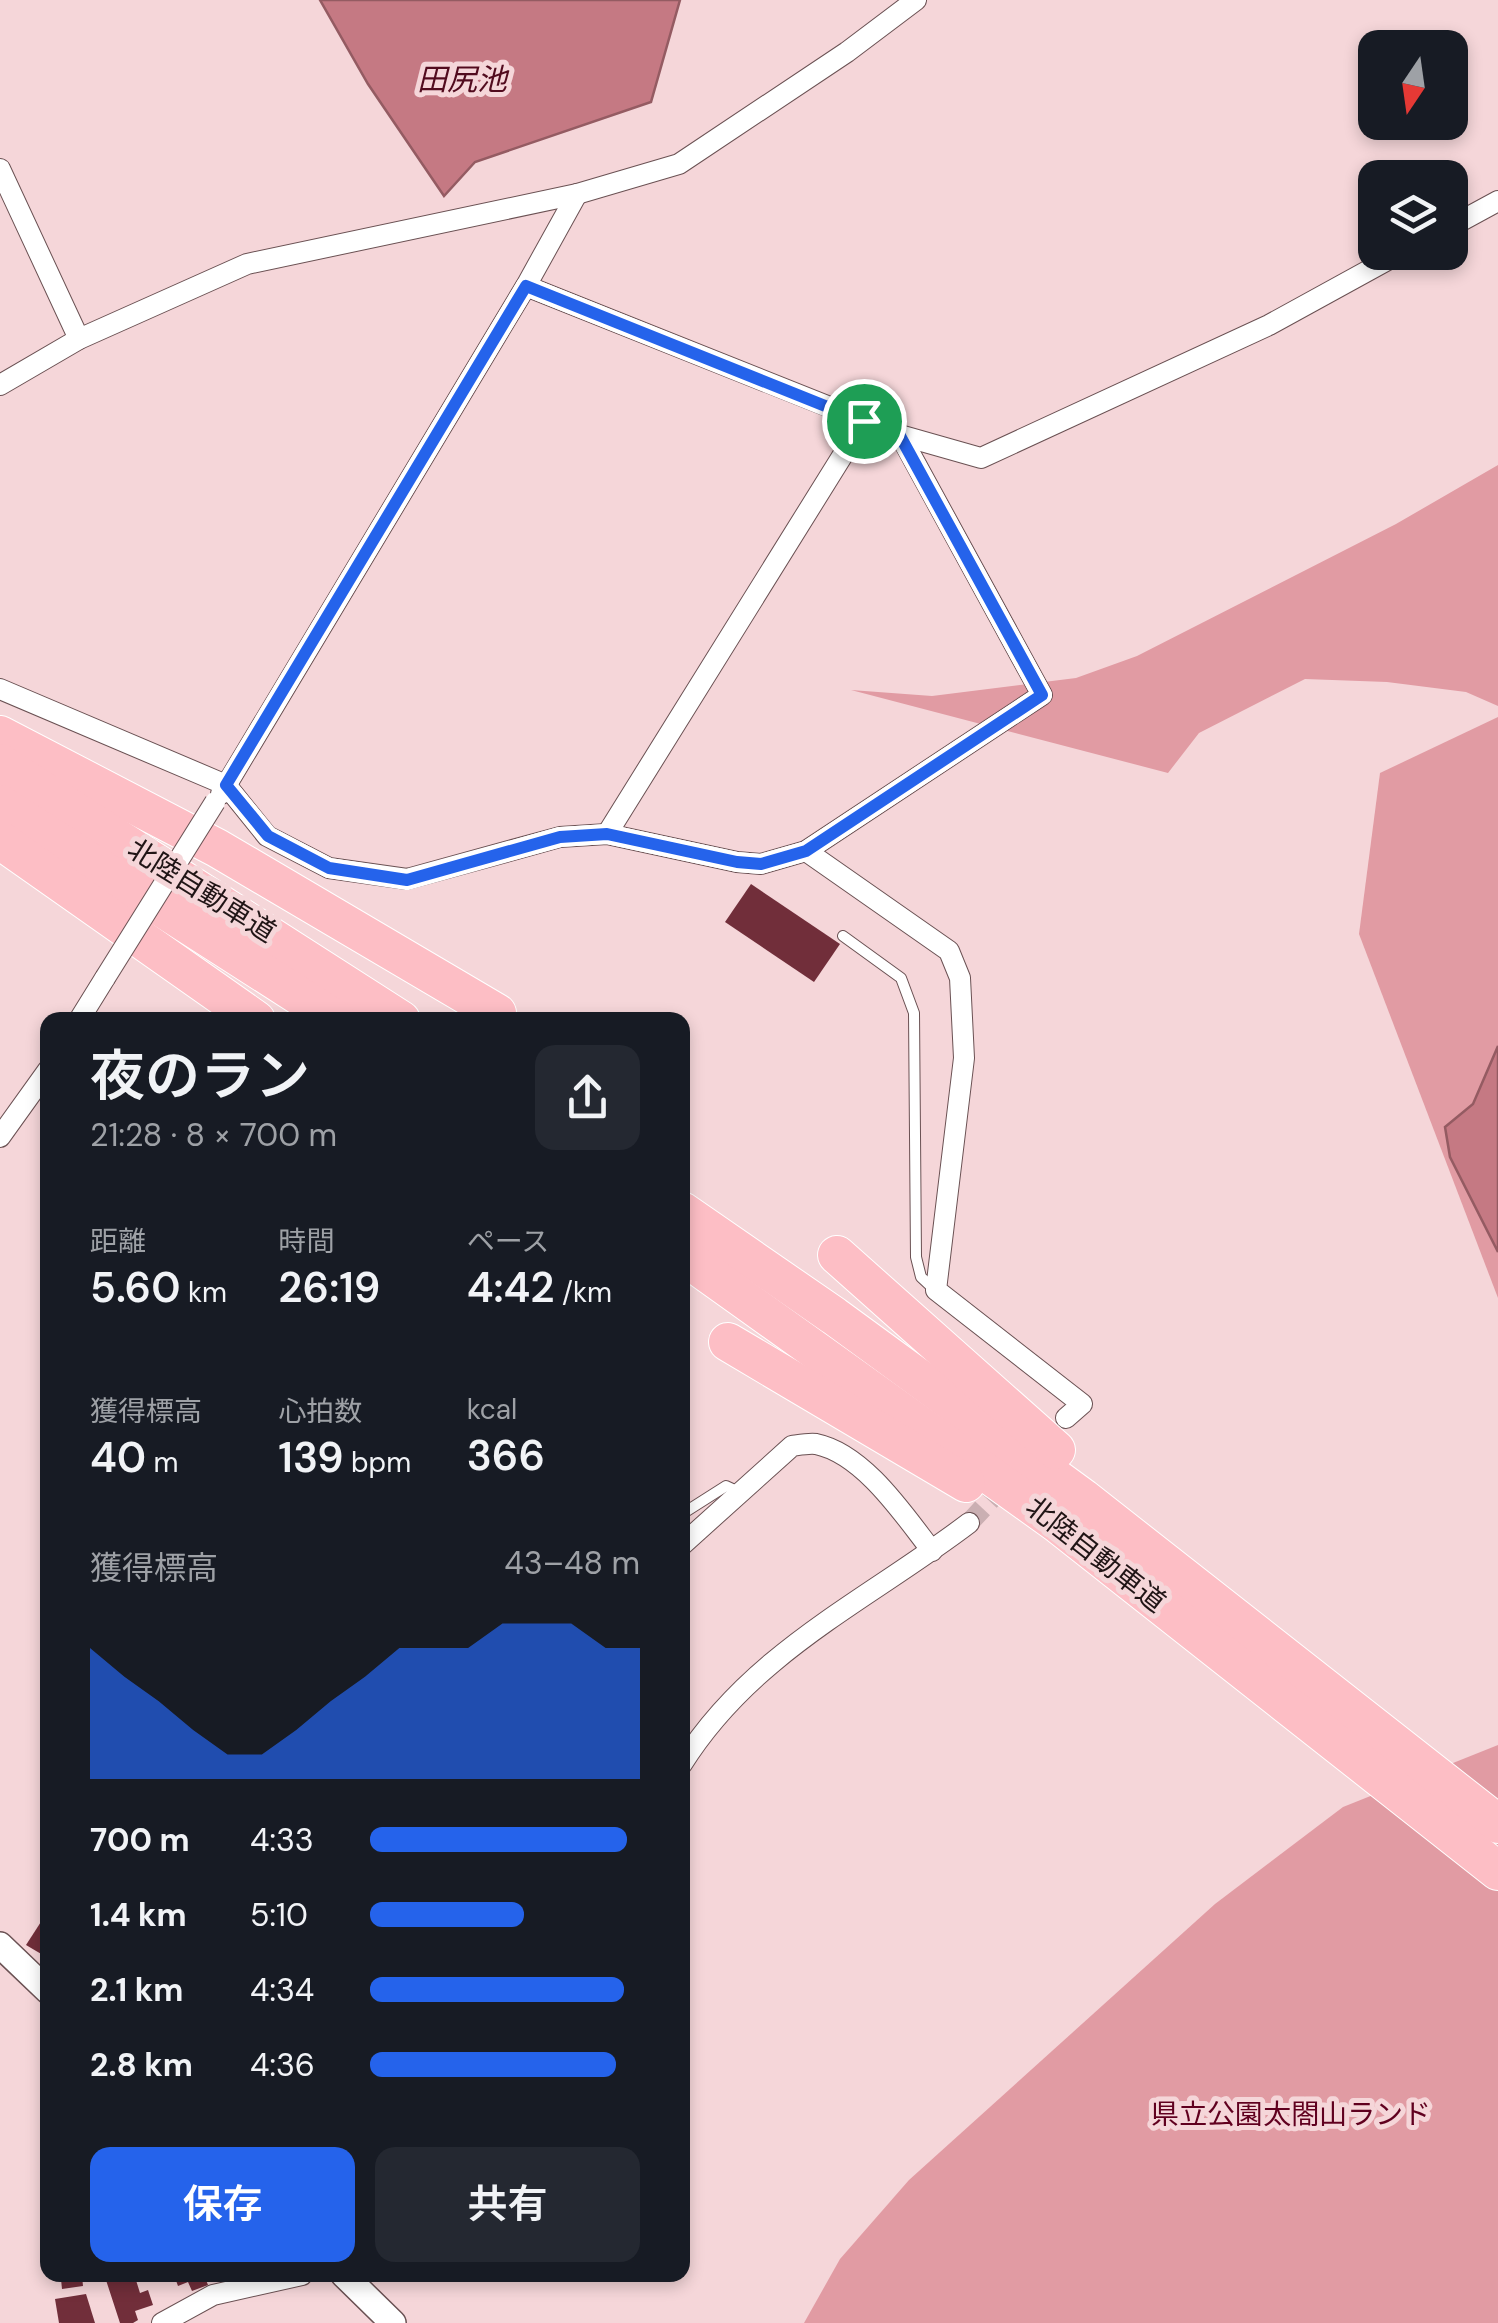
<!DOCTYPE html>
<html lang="ja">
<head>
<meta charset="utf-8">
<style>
	:root { --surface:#171b24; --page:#242831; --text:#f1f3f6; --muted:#9ea1a6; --accent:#2563eb }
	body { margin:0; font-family:"DM Sans","Noto Sans JP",sans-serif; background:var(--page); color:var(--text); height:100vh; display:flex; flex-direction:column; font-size:38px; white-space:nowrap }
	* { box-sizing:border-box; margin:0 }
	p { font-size:32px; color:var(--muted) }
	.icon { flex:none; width:55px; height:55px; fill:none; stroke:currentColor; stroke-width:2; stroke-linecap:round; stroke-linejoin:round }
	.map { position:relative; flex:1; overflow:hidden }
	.side { position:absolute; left:40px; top:1012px; width:650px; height:1270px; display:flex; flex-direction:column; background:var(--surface); border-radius:20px; box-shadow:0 5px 15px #0003 }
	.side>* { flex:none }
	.needle { width:65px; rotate:193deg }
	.tools { position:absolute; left:1358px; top:30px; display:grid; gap:20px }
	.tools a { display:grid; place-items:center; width:110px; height:110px; border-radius:20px; background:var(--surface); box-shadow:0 5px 15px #0003; font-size:50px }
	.pin { position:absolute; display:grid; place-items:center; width:85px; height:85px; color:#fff; margin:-42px; border:5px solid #fff; border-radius:50%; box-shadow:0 2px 10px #0007 }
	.round { display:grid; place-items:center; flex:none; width:105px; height:105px; border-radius:20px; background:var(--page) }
	.headline { display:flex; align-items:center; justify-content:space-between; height:170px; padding:0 50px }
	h1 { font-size:55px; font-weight:600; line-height:75px }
	.figures { display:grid; grid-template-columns:repeat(3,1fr); gap:15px; height:170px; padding:10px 50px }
	.figures div { display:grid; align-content:center }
	.figures b { font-size:42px; font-weight:600 }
	.figures small { font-size:28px; font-weight:400 }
	.figures p { font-size:28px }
	.chart { height:280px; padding:20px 50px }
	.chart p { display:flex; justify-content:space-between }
	.chart svg { width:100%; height:180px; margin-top:10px; fill:var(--accent); opacity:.7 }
	.primary-button { display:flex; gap:20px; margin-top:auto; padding:20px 50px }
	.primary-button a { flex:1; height:115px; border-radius:20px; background:var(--accent); color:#fff; font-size:40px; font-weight:600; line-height:115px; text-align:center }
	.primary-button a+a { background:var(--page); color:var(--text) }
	ul { padding:0 50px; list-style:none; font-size:32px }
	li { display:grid; grid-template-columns:160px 120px 1fr; align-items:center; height:75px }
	li i { height:25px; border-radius:12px; background:var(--accent) }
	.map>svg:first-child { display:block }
	.green { fill:#e19ba3 }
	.water { fill:#c57983; stroke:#945b62; stroke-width:2.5 }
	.building { fill:#712e3a }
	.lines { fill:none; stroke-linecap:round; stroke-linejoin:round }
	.minor-tunnel { stroke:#caafb2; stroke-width:20; stroke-dasharray:20 10; stroke-linecap:butt }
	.service-casing { stroke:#6a5153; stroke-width:12 }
	.minor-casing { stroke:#6a5153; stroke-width:22 }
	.tertiary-casing { stroke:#6a5153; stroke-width:28 }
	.motorway-casing { stroke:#fff; stroke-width:40 }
	.service { stroke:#fff; stroke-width:10 }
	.minor { stroke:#fff; stroke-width:20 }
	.tertiary { stroke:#fff; stroke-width:25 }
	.motorway { stroke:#fdbec5; stroke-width:38 }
	.minor-bridge-casing { stroke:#6a5153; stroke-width:22; stroke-linecap:butt }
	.minor-bridge { stroke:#fff; stroke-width:20 }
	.route-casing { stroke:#fff; stroke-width:20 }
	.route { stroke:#2563eb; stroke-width:12 }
	.labels { text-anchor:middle; stroke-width:10; stroke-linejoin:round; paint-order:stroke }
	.street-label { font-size:28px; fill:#201516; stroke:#f5d6d9 }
	.park-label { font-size:28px; fill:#60001f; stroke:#f5d6d9 }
	.water-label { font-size:30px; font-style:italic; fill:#520b1e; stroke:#f5d6d9 }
</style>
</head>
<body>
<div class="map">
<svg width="1498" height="2323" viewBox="0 0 1498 2323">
	<rect width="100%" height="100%" fill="#f5d6d9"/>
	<g class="green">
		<path d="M1498,465V706L1466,692L1387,682L1305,679L1199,733L1168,773L851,690L932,696L1076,678L1137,656L1396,524Z"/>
		<path d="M1498,717V1298L1359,934L1380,773Z"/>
		<path d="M1498,1745V2323H804L840,2259L909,2180L1215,1904L1343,1807Z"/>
	</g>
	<g class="water">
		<path d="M320,0H680L651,102L475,162L444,196L368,84Z"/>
		<path d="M1498,1046V1252L1450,1157L1445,1127L1473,1104Z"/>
	</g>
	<g class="building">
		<path d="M751,884L840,944L814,982L725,922Z"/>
		<path d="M48,1911V1958L26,1945Z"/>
		<path d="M110,2275L135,2277L140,2293L148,2290L153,2305L135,2311L138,2320L133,2323H120L105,2277Z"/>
		<path d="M174,2275H204L208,2285L192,2291L188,2282L178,2286Z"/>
		<path d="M82,2276L83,2286L62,2289L61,2279Z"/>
		<path d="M86,2294L95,2323H59L55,2299Z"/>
	</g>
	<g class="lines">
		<path class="minor-tunnel" d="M969,1523L1007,1482"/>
		<defs>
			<g id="service">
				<path d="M843,936L901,978L914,1013L916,1257L921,1277L935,1290"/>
				<path d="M682,1514L726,1486L739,1492"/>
			</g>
			<g id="minor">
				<path d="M0,169L79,339"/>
				<path d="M1450,227L1498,201"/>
				<path d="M526,286L900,435L981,458L1269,325L1402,252"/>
				<path d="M0,385L79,339L247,264L577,194L679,164L847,52L916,0"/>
				<path d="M0,689L226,785L267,836L329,868L407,879L560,837L607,834L737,862L761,864L806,851L1042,695L900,435"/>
				<path d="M221,794L526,286L577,194"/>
				<path d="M607,834L864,421"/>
				<path d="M806,851L949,951L960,978L964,1058L936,1290L1082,1404L1066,1418"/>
				<path d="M79,1020L105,978"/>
				<path d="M0,1137L48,1070"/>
				<path d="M682,1545L792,1446C799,1445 809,1443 816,1444C864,1454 904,1515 932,1551"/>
				<path d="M682,1764C752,1652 868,1600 969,1523"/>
				<path d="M162,2323L213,2295L302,2275"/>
			</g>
			<g id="tertiary">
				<path d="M0,1945L48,1991"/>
				<path d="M344,2275L393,2323"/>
			</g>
			<g id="motorway">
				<path d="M0,735L217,848L497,1013"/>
				<path d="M0,763L401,1020"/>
				<path d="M0,804L337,1020"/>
				<path d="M0,840L256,1020"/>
				<path d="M682,1211L834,1316L1083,1498L1498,1824"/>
				<path d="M682,1255L1058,1524L1498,1871"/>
				<path d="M837,1255L1056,1450"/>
				<path d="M728,1342L966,1483"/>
			</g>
		</defs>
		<use href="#service" class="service-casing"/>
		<use href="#minor" class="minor-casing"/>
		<use href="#tertiary" class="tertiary-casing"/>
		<use href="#motorway" class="motorway-casing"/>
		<use href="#service" class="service"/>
		<use href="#minor" class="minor"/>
		<use href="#tertiary" class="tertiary"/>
		<use href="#motorway" class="motorway"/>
		<defs>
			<path id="minor-bridge" d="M105,978L215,802"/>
		</defs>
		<use href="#minor-bridge" class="minor-bridge-casing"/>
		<use href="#minor-bridge" class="minor-bridge"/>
	</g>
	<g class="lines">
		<defs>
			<path id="route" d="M526,286L900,436L1042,695L806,851L761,864L737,862L607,834L560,837L407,880L329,868L268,836L226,785Z"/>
		</defs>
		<use href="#route" class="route-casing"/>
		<use href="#route" class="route"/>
	</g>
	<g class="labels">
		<g class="street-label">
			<text transform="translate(202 890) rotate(32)" y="10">北陸自動車道</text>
			<text transform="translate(1096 1554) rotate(38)" y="10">北陸自動車道</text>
		</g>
		<g class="park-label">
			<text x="1291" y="2124">県立公園太閤山ランド</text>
		</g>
		<g class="water-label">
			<text x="462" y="90">田尻池</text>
		</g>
	</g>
</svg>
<div class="tools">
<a><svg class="needle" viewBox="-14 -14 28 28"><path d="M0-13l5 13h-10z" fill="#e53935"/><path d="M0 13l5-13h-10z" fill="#9ea1a6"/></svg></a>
<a><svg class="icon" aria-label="layers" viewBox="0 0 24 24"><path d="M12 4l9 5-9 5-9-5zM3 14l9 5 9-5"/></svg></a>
</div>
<div class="pin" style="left:864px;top:421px;background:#1e9e55"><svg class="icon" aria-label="arrive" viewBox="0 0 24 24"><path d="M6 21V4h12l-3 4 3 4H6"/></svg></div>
<section class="side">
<div class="headline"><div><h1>夜のラン</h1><p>21:28 · 8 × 700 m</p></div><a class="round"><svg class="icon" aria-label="share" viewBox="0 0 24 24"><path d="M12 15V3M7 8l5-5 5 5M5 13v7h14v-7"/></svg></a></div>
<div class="figures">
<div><p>距離</p><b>5.60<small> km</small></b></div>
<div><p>時間</p><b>26:19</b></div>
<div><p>ペース</p><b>4:42<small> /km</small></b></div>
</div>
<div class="figures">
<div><p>獲得標高</p><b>40<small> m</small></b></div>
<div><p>心拍数</p><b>139<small> bpm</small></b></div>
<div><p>kcal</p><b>366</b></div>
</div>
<div class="chart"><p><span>獲得標高</span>43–48 m</p>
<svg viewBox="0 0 160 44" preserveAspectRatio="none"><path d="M0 44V12L10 19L20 25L30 32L40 38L50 38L60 32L70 25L80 19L90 12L100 12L110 12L120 6L130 6L140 6L150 12L160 12V44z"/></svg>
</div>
<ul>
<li><b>700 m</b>4:33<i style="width:95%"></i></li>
<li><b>1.4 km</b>5:10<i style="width:57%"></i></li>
<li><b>2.1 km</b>4:34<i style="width:94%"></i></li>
<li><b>2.8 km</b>4:36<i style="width:91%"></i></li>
</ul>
<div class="primary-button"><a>保存</a><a>共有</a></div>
</section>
</div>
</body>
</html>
